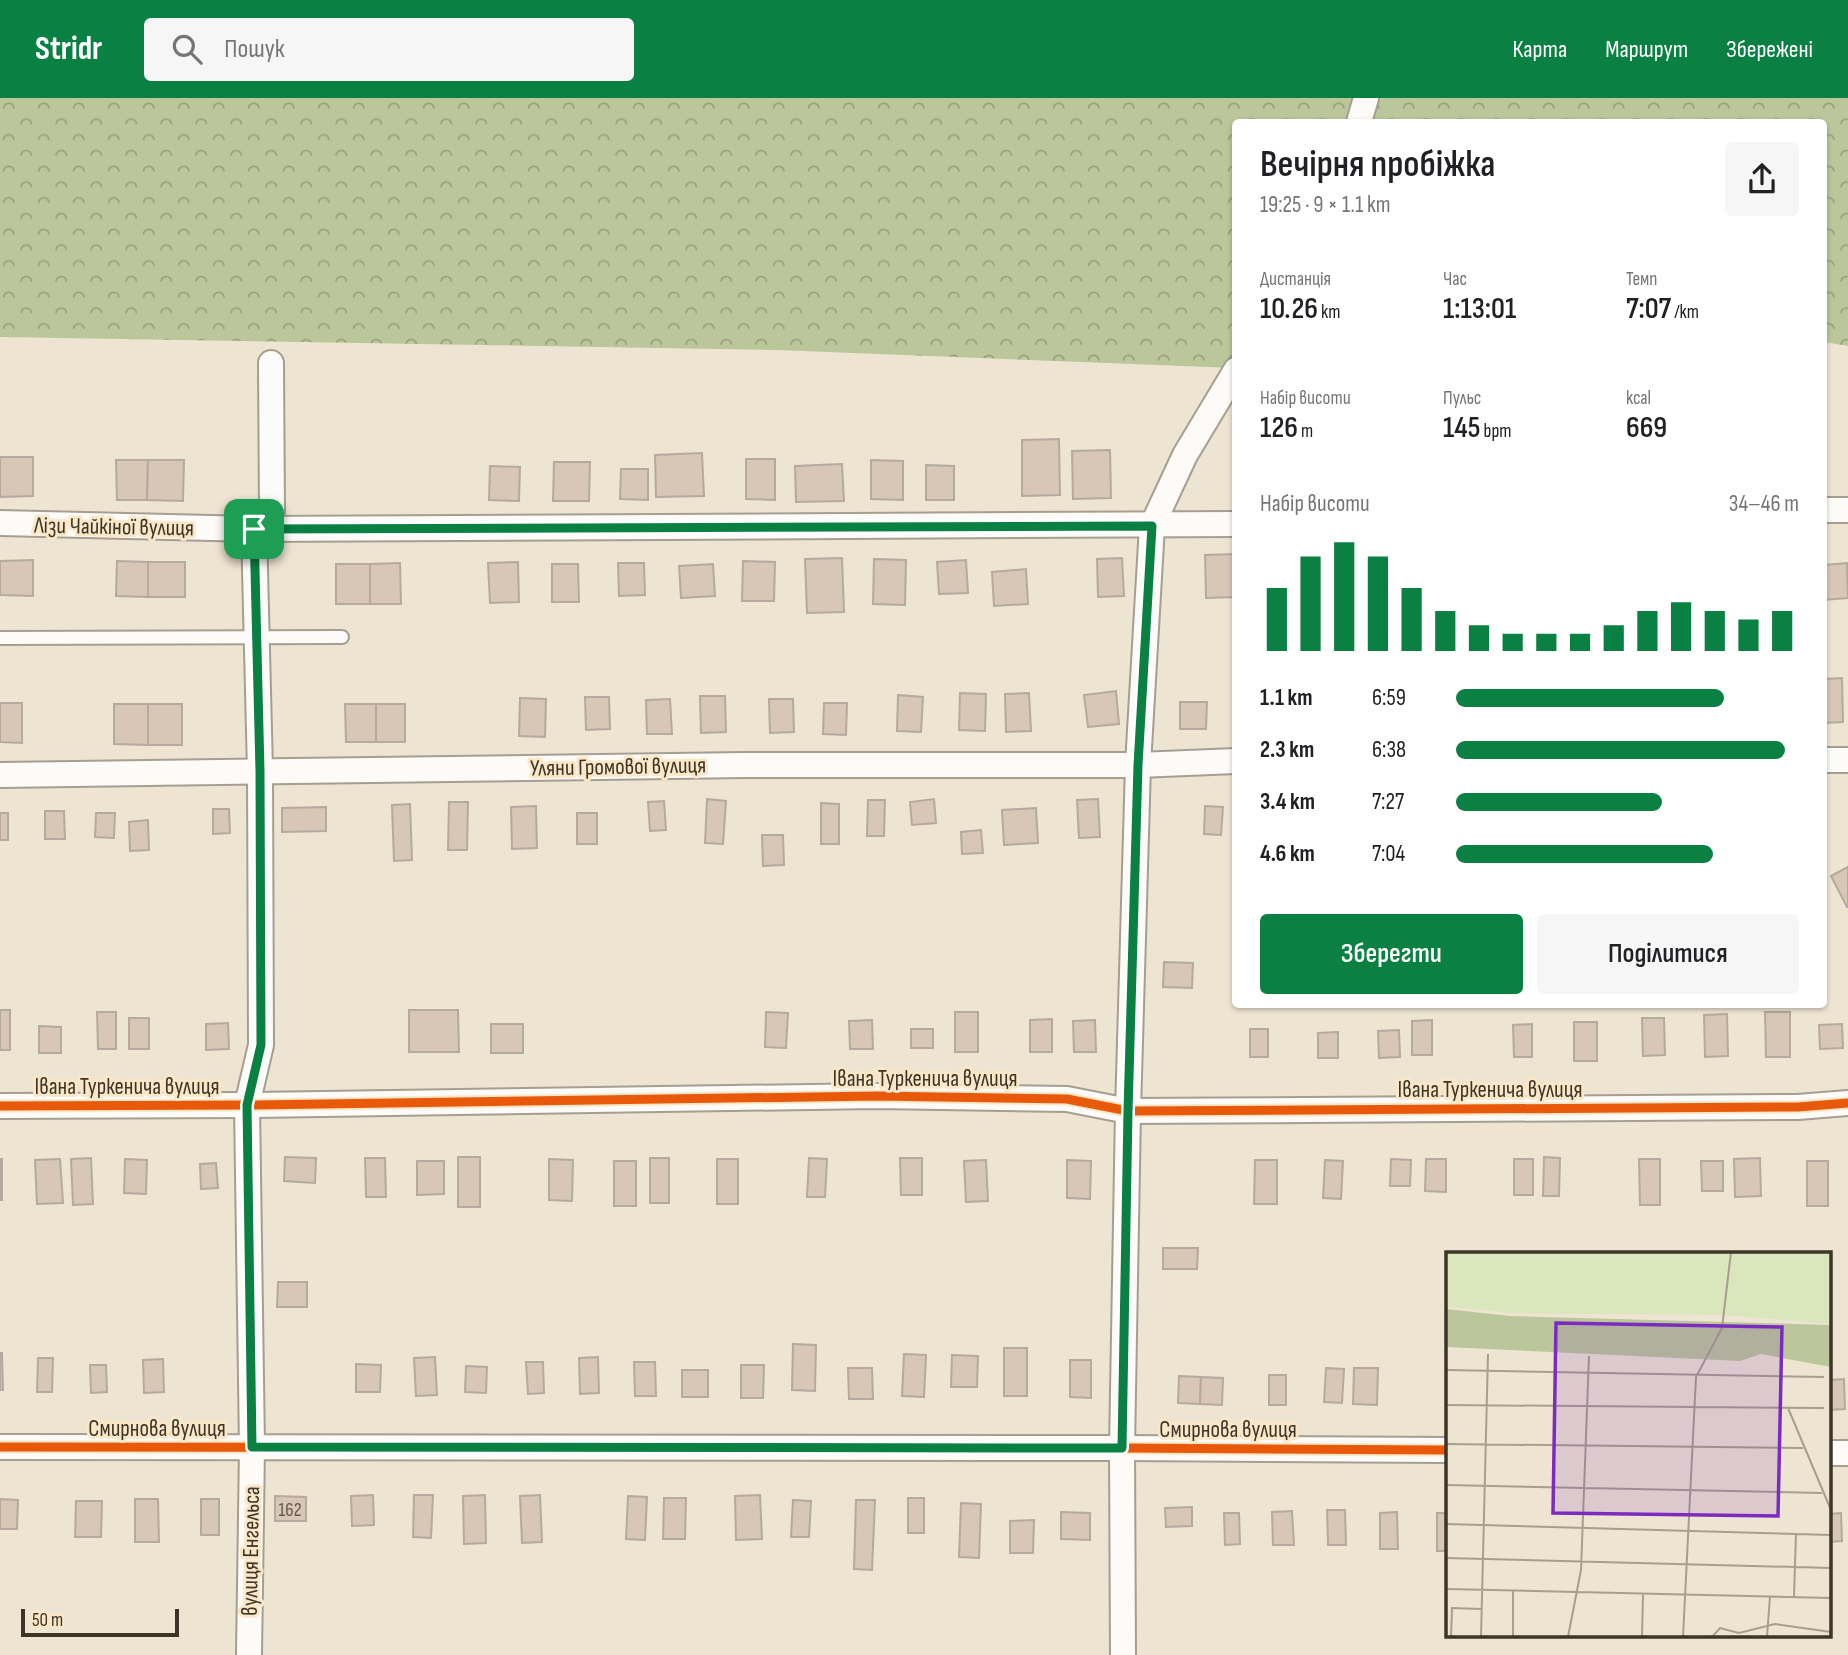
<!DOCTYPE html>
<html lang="uk">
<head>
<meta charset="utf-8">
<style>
	:root { --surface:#fff; --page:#f6f6f6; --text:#202124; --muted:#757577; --accent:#0b8043 }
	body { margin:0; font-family:"Sofia Sans Condensed",sans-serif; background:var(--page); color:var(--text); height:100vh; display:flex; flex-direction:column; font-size:26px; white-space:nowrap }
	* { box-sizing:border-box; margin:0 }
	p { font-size:23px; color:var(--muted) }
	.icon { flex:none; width:38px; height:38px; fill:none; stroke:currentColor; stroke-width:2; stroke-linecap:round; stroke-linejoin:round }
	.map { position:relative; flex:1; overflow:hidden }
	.drawer { position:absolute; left:1232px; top:21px; width:595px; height:889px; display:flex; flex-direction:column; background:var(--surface); border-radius:7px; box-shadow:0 2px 5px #0004 }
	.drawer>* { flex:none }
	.scale { position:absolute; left:21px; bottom:18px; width:158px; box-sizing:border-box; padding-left:7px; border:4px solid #3c3528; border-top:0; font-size:19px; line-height:24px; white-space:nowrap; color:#3c3528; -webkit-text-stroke:5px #f9e7c7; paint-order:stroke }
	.pin { position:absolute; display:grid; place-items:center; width:60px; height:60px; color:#fff; margin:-30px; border-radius:14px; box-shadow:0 4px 10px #0006 }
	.round { display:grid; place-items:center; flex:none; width:74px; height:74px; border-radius:7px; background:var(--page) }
	.overview { display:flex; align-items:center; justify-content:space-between; height:119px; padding:0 28px }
	h1 { font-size:38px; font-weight:600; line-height:52px }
	.stats { display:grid; grid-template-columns:repeat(3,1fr); gap:10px; height:119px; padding:7px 28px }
	.stats div { display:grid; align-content:center }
	.stats b { font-size:30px; font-weight:600 }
	.stats small { font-size:19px; font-weight:400 }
	.stats p { font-size:19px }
	.chart { height:196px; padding:14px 28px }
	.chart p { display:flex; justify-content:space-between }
	.chart svg { width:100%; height:126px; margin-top:7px; stroke:var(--accent); stroke-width:6 }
	.button { display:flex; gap:14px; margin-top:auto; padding:14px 28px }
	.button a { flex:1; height:80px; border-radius:7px; background:var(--accent); color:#fff; font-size:28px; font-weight:600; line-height:80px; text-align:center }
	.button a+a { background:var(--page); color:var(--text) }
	ul { padding:0 28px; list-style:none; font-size:23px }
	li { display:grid; grid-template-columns:112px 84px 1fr; align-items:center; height:52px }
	li i { height:18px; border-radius:9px; background:var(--accent) }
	header { display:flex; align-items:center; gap:42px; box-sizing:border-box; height:98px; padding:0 35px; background:var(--accent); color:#fff }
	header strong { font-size:33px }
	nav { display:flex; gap:38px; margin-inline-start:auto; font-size:24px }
	.search { width:490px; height:63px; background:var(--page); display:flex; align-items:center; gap:18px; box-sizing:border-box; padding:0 24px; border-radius:7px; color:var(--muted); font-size:26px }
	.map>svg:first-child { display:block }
	.forest { fill:url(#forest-crowns) }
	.building { fill:#d8c6b6; stroke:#b4aa9e; stroke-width:2 }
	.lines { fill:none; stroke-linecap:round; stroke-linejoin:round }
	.lane-casing { stroke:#a59e91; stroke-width:16 }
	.street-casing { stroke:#a59e91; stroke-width:28 }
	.lane { stroke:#fcfbf8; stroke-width:12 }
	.street { stroke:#fcfbf8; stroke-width:24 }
	.cycleway-casing { stroke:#f9e7c7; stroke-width:13 }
	.cycleway { stroke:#e8590c; stroke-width:9 }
	.route-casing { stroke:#fff; stroke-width:14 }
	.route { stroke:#0b8043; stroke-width:9 }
	.labels { text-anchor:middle; stroke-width:6; stroke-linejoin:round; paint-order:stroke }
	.number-label { font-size:19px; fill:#63594c }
	.street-label { font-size:23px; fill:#3c3528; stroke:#f9e7c7 }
	.inset-road { fill:none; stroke:#a79e8e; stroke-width:2 }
	.view { fill:#7b2cbf; fill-opacity:0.15; stroke:#7b2cbf; stroke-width:3.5 }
	.inset-edge { fill:none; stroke:#3c3528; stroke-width:3.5 }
</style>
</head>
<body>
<header>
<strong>Stridr</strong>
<div class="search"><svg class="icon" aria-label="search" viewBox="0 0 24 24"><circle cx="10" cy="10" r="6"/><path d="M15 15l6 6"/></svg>Пошук</div>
<nav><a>Карта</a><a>Маршрут</a><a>Збережені</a></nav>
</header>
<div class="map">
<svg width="1848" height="1557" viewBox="0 0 1848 1557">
	<defs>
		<pattern id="forest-crowns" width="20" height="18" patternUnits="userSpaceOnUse" patternTransform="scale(1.75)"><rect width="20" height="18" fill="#bbc79a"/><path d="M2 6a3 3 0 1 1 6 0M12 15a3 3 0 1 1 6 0" fill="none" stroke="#99a27e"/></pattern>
	</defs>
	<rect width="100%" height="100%" fill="#eee4d2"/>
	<path class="forest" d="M0,0H1848V248L1824,244V24H1236L1235,270L777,252L0,239Z"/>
	<g class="building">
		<path d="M1059,341L1060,397L1022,398V342Z"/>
		<path d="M1110,352L1111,400L1073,401L1072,353Z"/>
		<path d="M702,355L704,398L656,399L655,357Z"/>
		<path d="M0,359H33V398L0,399Z"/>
		<path d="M746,361H775V402L746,401Z"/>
		<path d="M116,362H148L147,402H117Z"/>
		<path d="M148,362H184L183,403L147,402Z"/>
		<path d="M871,362L903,363V402L871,401Z"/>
		<path d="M554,364H590L589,403H553Z"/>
		<path d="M842,366L844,403L796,404L795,368Z"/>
		<path d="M926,367L954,368V402H926Z"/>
		<path d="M490,368L520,369L519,403L489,402Z"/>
		<path d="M621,371H648V402L620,401Z"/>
		<path d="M1236,456V499L1206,500L1205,457Z"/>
		<path d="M842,460L844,514L807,515L805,461Z"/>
		<path d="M1122,460L1124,498L1098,499L1097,461Z"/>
		<path d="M874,461L906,462L905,507L873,506Z"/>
		<path d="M33,462V498L0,497V463Z"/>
		<path d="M966,462L968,495L939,496L937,464Z"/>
		<path d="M117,463L148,464V499L116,498Z"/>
		<path d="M743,463L775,464L774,503H742Z"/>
		<rect x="148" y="464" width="37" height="35"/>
		<path d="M518,464L519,504L490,505L488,465Z"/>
		<path d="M400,465L401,506H370V466Z"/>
		<path d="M618,465H644L645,497L619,498Z"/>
		<path d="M1847,465L1848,500L1824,502V467Z"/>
		<rect x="336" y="466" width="34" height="40"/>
		<path d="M552,466H578L579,504H552Z"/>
		<path d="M713,466L715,498L681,500L679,468Z"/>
		<path d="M1026,471L1028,506L994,508L992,474Z"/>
		<path d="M1842,580L1843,624L1824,625V581Z"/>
		<path d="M1116,593L1119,626L1088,629L1084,597Z"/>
		<path d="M960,595L986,596L985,633L959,632Z"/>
		<path d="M1029,595L1031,633L1006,634L1005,596Z"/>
		<path d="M898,597L923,599L921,634L897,633Z"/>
		<path d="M700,598H725L726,634L701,635Z"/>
		<path d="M585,599H609L610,631L586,632Z"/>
		<path d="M520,600L546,601L545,639L519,638Z"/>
		<path d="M670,601L672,636H647L646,602Z"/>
		<path d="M769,601H793L794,634L770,635Z"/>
		<path d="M1180,604H1207L1206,631H1180Z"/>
		<path d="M0,605H22V645L0,644Z"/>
		<path d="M824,605H847L846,637L823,636Z"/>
		<path d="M114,606H148V647L114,646Z"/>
		<rect x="148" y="606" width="34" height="41"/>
		<path d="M345,606H376V644H346Z"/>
		<rect x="376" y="606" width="29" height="38"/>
		<path d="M707,701L726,703L723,746L705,745Z"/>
		<path d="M934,701L936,725L912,727L910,704Z"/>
		<path d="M1098,701L1100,739L1079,740L1077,702Z"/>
		<path d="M868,702H885L884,738H867Z"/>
		<path d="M664,703L666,732L650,733L648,704Z"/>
		<path d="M449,704H468L467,752H448Z"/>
		<path d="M821,705L839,706V746H821Z"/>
		<path d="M410,706L412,762L394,763L392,707Z"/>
		<path d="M536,708L537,750L512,751L511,709Z"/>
		<path d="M1205,708L1223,709L1221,737L1204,736Z"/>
		<path d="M326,709V733L282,734V710Z"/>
		<path d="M1036,710L1038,745L1004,747L1002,712Z"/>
		<path d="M213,711H229L230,735L213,736Z"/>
		<path d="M45,713H64L65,741H45Z"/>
		<rect x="0" y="715" width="8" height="27"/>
		<path d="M96,715H115L114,740L95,739Z"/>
		<rect x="577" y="715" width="20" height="31"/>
		<path d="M148,722L149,752L130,753L129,724Z"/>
		<path d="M981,732L983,755L962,756L961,734Z"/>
		<path d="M762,737H783L784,767L763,768Z"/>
		<path d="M1848,769V809H1847L1831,778Z"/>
		<path d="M1164,864L1193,865L1192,890L1163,889Z"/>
		<rect x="0" y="912" width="10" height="40"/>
		<path d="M409,912H458L459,954H409Z"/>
		<path d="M97,914H116V951H98Z"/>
		<path d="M766,914L788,915L786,950L765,949Z"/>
		<rect x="955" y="914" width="23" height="40"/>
		<path d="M1765,914H1790V959H1766Z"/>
		<path d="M1727,916L1728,958L1705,959L1704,917Z"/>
		<rect x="129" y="920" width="20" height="31"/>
		<path d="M1642,920H1664L1665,957L1643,958Z"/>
		<path d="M1052,921V954H1030V922Z"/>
		<path d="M872,922L873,951H850L849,923Z"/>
		<path d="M1095,922L1096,954H1074L1073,923Z"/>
		<path d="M1432,922V957H1412V923Z"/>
		<rect x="1574" y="924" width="23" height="39"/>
		<path d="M228,925L229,951L206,952V926Z"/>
		<rect x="491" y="926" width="32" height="29"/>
		<path d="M1532,926V959H1514L1513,927Z"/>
		<path d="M1842,926L1843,950L1820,951L1819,927Z"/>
		<path d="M39,928L61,929V955H39Z"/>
		<rect x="911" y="931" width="22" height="19"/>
		<rect x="1250" y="931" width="18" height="28"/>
		<path d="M1399,932L1400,959L1379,960L1378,933Z"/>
		<path d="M1338,934V960H1318V935Z"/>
		<path d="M285,1059L316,1060L315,1085L284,1083Z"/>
		<rect x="458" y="1059" width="22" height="50"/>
		<path d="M1544,1059L1560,1060L1559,1098H1543Z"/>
		<path d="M91,1060L93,1106L73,1107L71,1061Z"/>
		<path d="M365,1060H385L386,1099H366Z"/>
		<rect x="650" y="1060" width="19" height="45"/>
		<path d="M809,1060L827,1061L825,1099H807Z"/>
		<path d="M900,1060H922V1097H901Z"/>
		<path d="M1760,1060L1761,1098L1735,1099L1734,1061Z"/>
		<rect x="0" y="1061" width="2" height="41"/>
		<path d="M60,1061L63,1105L37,1106L35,1062Z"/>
		<path d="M125,1061L147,1062L146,1096L124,1095Z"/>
		<path d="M549,1061L573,1062L572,1103L549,1102Z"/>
		<rect x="717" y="1061" width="21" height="45"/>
		<path d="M1391,1061L1411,1062L1410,1088H1390Z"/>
		<path d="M1426,1061H1446V1094L1425,1093Z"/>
		<rect x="1514" y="1061" width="19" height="36"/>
		<path d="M1639,1061H1660V1107H1640Z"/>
		<path d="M986,1062L988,1103L966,1104L964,1063Z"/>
		<path d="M1067,1062L1091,1063L1090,1101L1067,1100Z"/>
		<path d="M1255,1062H1277V1106H1254Z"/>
		<path d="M1325,1062L1343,1063L1341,1101L1323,1100Z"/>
		<path d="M417,1063H444V1096L417,1097Z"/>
		<rect x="614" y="1063" width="22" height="45"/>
		<path d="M1701,1063H1723V1093H1702Z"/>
		<rect x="1807" y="1063" width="21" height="45"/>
		<path d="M216,1065L218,1090L201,1091L200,1066Z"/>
		<path d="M1163,1150H1198L1197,1171H1163Z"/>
		<path d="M278,1184H307V1209H277Z"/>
		<path d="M793,1246L816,1247L815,1293L792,1292Z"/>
		<rect x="1004" y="1250" width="23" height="48"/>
		<path d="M0,1255H2L3,1292H0Z"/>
		<path d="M904,1256L926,1257L924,1299L902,1298Z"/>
		<path d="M952,1257L978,1258L977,1289H951Z"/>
		<path d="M435,1259L437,1297L416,1298L414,1260Z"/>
		<path d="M598,1259L599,1295L580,1296L579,1260Z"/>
		<path d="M38,1260H53L52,1294H37Z"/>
		<path d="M163,1261L164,1294L144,1295L143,1262Z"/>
		<path d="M1070,1262H1091V1300L1070,1299Z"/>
		<path d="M526,1264H543L544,1295L528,1296Z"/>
		<path d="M634,1264H655L656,1298H635Z"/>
		<path d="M356,1266L381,1267L380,1294H356Z"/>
		<path d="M90,1267H106L107,1294L91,1295Z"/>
		<path d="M741,1267H764L763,1300H741Z"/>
		<path d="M466,1268L487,1269L486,1295L465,1294Z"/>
		<path d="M848,1270H872L873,1301H849Z"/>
		<path d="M1326,1270L1344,1271L1342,1305L1324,1304Z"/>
		<path d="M1354,1270H1378L1377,1307L1353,1306Z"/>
		<rect x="682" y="1272" width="26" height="27"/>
		<rect x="1269" y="1277" width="17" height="30"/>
		<path d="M1179,1278L1201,1279L1200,1306L1178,1305Z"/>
		<path d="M1201,1279L1223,1280L1222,1307L1200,1306Z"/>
		<path d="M1844,1281L1845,1311L1829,1312V1282Z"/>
		<path d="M373,1397L374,1427L352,1428L351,1398Z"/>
		<path d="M414,1397H433L431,1440L413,1439Z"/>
		<path d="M485,1397L486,1445L464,1446L463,1398Z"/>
		<path d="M540,1397L542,1444L522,1445L520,1398Z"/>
		<path d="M760,1397L762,1441L736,1442L735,1398Z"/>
		<path d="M275,1398L306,1399V1423H275Z"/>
		<path d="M628,1398L647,1399L645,1442L626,1441Z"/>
		<path d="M664,1400H686L685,1441H663Z"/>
		<rect x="908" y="1400" width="16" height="35"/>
		<path d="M0,1401L18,1402L17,1431H0Z"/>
		<path d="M135,1401H158L159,1444H135Z"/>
		<rect x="201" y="1401" width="18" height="36"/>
		<path d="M793,1402L811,1403L809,1439H791Z"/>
		<path d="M856,1402H875L872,1472L854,1471Z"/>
		<path d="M76,1403H102L101,1439H75Z"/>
		<path d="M961,1405L981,1406L979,1460L959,1459Z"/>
		<path d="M1192,1409V1428L1166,1429L1165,1410Z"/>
		<path d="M1327,1412H1345L1346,1447H1328Z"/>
		<path d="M1292,1413L1294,1447H1273L1272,1414Z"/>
		<path d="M1061,1414L1090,1415V1442L1061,1441Z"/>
		<path d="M1397,1414L1398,1451H1380V1415Z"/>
		<path d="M1224,1415H1239L1240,1446L1225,1447Z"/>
		<rect x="1437" y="1415" width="10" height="38"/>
		<path d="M1841,1415L1842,1443L1829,1444V1416Z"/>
		<path d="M1034,1422L1033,1455H1010V1423Z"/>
	</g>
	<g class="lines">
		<defs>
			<path id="lane" d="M0,540L342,539"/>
			<g id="street">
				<path d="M1359,24L1366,0"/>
				<path d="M1824,412H1848"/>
				<path d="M0,425L254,431L1236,426"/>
				<path d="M1824,662H1848"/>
				<path d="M0,677L745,667H1138L1236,663"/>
				<path d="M0,1008L247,1007L877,998L1067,1001L1128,1013L1798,1009L1848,1005"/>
				<path d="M0,1349L1122,1350L1447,1352"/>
				<path d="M1829,1355H1848"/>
				<path d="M249,1557L252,1349L247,1007L261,947L260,673L254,431L272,413L271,265"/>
				<path d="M1123,1557L1122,1350L1128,1013L1138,667L1152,428L1185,357L1236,272"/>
			</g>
		</defs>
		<use href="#lane" class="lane-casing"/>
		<use href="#street" class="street-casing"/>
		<use href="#lane" class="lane"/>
		<use href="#street" class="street"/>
		<defs>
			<g id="cycleway">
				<path d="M0,1008L247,1007L877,998L1067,1001L1128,1013L1798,1009L1848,1005"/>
				<path d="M0,1349L1122,1350L1447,1352"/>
			</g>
		</defs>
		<use href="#cycleway" class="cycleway-casing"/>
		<use href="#cycleway" class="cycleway"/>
	</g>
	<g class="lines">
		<defs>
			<path id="route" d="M1152,428L1138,667L1128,1013L1122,1350L252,1349L247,1007L261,947L260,673L254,431Z"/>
		</defs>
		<use href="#route" class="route-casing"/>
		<use href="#route" class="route"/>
	</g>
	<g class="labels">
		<g class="number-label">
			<text x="290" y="1418">162</text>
		</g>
		<g class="street-label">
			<text transform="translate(114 428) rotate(1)" y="8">Лізи Чайкіної вулиця</text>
			<text transform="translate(618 668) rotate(-1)" y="8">Уляни Громової вулиця</text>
			<text x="925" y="988">Івана Туркенича вулиця</text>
			<text x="127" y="996">Івана Туркенича вулиця</text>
			<text x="1490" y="999">Івана Туркенича вулиця</text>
			<text x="157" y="1338">Смирнова вулиця</text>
			<text x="1228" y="1339">Смирнова вулиця</text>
			<text transform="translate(250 1453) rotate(-89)" y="8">вулиця Енгельса</text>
		</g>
	</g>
	<g transform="translate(1446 1154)">
		<rect width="385" height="385" fill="#eee4d2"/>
		<path d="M0,57L64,64L385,73V115L315,102L294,109L0,95Z" fill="#bbc79a"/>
		<path d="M0,0H385V72L278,63L62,61L0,54Z" fill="#dae6bc"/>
		<path class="inset-road" d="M0,118L378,125M0,153L378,156M342,156L385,258M0,192L357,196M0,233L376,241M0,272L385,283M0,306L385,316M0,337L385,346M67,339V385M348,345L350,281M5,385L6,356L35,357M35,385L42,102M122,385L135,318L143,104M196,385L197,342M237,385L250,125L276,76L285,0M266,385L274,376L293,381L329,372L385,380M321,385L324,344"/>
		<path class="view" d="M110,71L336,75L332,264L107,261Z"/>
		<rect width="385" height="385" class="inset-edge"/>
	</g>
</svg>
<div class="scale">50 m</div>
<div class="pin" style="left:254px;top:431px;background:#1e9e55"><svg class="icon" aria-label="arrive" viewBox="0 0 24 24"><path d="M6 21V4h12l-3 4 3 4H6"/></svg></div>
<section class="drawer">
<div class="overview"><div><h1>Вечірня пробіжка</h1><p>19:25 · 9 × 1.1 km</p></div><a class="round"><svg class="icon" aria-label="share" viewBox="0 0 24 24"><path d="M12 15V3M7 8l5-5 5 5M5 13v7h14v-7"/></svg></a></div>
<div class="stats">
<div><p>Дистанція</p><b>10.26<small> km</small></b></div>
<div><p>Час</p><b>1:13:01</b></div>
<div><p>Темп</p><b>7:07<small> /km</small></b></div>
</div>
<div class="stats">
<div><p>Набір висоти</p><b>126<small> m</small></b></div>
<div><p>Пульс</p><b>145<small> bpm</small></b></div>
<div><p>kcal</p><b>669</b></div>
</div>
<div class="chart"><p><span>Набір висоти</span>34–46 m</p>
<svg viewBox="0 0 160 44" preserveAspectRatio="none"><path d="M5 44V22M15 44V11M25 44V6M35 44V11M45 44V22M55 44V30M65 44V35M75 44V38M85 44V38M95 44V38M105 44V35M115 44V30M125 44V27M135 44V30M145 44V33M155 44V30"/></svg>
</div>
<ul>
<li><b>1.1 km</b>6:59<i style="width:78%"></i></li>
<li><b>2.3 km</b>6:38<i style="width:96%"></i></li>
<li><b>3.4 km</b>7:27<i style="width:60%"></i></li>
<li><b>4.6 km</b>7:04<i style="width:75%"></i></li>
</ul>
<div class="button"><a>Зберегти</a><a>Поділитися</a></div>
</section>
</div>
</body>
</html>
